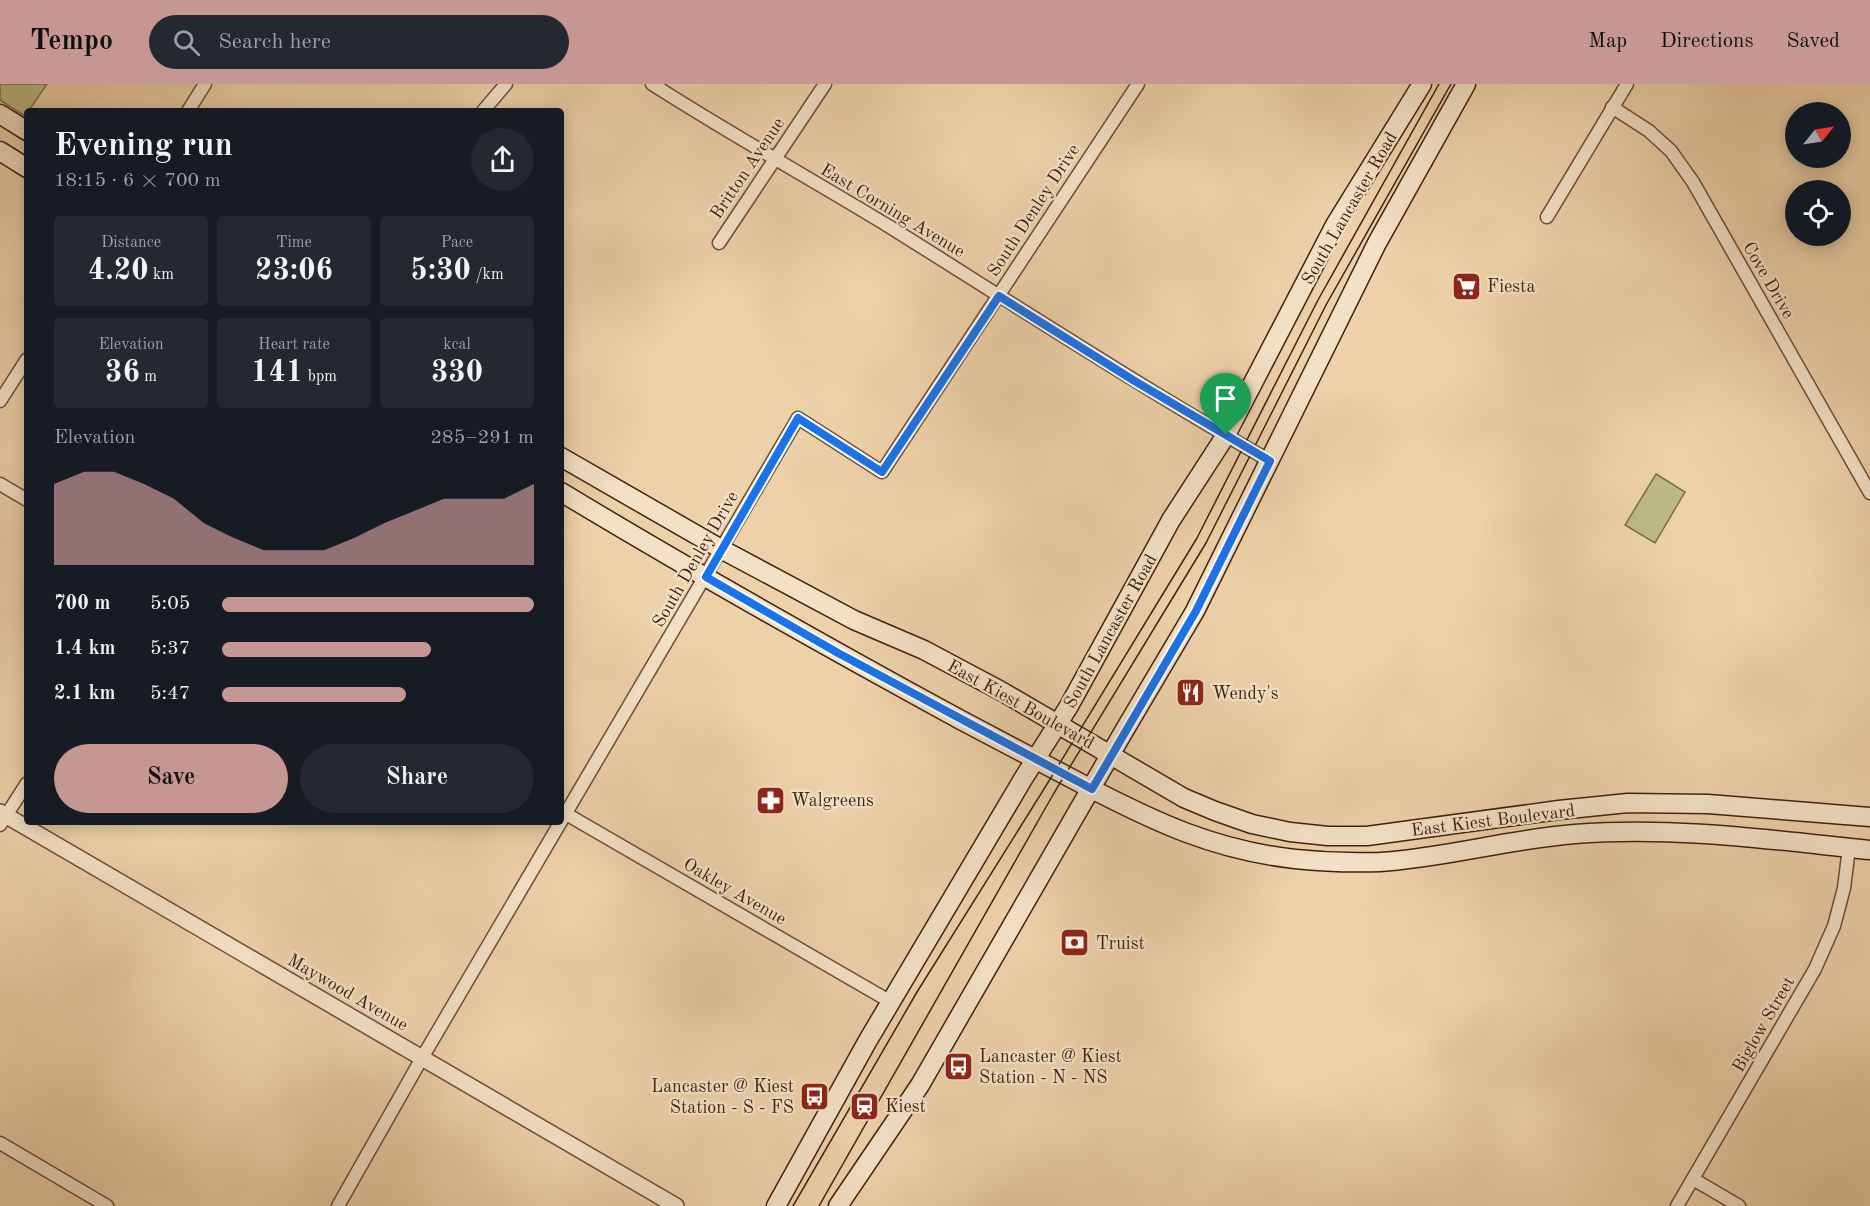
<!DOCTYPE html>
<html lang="en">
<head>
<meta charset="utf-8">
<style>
	:root { --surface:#171b24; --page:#242831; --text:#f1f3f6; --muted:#9ea1a6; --accent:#c59692 }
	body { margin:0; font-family:"Old Standard TT",serif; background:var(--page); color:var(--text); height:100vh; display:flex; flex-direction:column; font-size:22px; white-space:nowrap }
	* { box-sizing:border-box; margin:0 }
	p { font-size:20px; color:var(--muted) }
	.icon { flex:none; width:33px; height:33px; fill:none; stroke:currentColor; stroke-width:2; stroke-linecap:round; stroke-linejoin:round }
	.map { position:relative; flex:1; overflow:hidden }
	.details { position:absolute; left:24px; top:24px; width:540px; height:717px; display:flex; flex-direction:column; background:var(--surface); border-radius:6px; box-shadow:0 3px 15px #0003 }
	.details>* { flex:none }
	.needle { width:39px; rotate:60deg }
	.controls { position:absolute; left:1785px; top:18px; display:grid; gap:12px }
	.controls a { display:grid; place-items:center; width:66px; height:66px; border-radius:50%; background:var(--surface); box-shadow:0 3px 15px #0003; font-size:30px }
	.pin { position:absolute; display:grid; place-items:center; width:51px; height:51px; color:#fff; margin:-62px -26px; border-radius:50% 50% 50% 0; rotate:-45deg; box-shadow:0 0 6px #0007 }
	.pin .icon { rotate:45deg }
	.round { display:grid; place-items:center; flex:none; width:63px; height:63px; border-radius:32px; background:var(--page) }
	.summary { display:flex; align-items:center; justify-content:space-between; height:102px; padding:0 30px }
	h1 { font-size:33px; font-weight:600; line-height:45px }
	.figures { display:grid; grid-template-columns:repeat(3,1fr); gap:9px; height:102px; padding:6px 30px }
	.figures div { display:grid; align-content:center; border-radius:6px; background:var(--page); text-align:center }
	.figures b { font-size:30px; font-weight:600 }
	.figures small { font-size:16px; font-weight:400 }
	.figures p { font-size:16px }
	.chart { height:168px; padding:12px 30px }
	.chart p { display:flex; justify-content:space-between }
	.chart svg { width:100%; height:108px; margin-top:6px; fill:var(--accent); opacity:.7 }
	.cta { display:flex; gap:12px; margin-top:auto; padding:12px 30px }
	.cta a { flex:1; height:69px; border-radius:36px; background:var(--accent); color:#111; font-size:24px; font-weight:600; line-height:69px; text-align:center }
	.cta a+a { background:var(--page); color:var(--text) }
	ul { padding:0 30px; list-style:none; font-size:20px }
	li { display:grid; grid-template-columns:96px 72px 1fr; align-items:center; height:45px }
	li i { height:15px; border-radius:8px; background:var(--accent) }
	header { display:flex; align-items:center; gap:36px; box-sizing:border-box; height:84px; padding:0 30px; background:var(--accent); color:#111 }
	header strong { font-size:28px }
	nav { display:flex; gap:33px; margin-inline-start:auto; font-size:21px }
	.search { width:420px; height:54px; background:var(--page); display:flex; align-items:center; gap:15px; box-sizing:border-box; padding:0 21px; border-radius:33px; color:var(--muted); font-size:22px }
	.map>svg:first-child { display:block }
	.green { fill:#bcba85; stroke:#7e6d4a; stroke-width:1.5 }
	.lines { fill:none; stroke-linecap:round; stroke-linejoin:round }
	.minor-casing { stroke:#6b4c36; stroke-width:15 }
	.tertiary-casing { stroke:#6b4c36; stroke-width:18 }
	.secondary-casing { stroke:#40200f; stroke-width:21 }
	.minor { stroke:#f3e1c7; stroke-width:12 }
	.tertiary { stroke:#f3e1c7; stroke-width:15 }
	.secondary { stroke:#f3e1c7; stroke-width:18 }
	.tram { stroke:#40200f; stroke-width:1.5 }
	.route-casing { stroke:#fff; stroke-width:12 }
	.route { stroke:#1a73e8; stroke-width:8 }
	.labels { text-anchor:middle; stroke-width:4.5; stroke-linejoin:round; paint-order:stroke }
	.street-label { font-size:18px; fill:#40200f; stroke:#f3e1c7 }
	.poi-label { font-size:18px; fill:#40200f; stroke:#f3e1c7; text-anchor:start }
</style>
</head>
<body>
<header>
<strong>Tempo</strong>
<div class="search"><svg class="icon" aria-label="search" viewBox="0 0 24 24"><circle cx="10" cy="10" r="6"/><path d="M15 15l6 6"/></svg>Search here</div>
<nav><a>Map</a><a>Directions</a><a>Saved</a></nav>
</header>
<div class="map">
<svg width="1870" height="1122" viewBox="0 0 1870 1122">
	<rect width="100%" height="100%" fill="#edd1a9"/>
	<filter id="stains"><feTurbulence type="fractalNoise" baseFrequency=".00333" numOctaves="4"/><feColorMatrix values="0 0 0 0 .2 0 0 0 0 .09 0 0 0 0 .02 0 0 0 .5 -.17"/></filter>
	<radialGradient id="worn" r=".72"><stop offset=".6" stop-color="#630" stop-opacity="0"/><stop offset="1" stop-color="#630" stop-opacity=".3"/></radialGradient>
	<g class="green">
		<path d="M0,0H47L25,32L0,16Z"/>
		<path d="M1656,390L1685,408L1655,459L1625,441Z"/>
	</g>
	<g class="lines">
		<defs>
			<g id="minor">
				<path d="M652,0C730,50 811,95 890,143C1016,222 1141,303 1270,377"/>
				<path d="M1612,23L1649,47L1671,67L1693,98L1870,409"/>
				<path d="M188,27L205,0"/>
				<path d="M483,27L506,0"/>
				<path d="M1547,133L1627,0"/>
				<path d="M719,159L825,0"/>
				<path d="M0,317L27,275"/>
				<path d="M0,400L27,416"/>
				<path d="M561,727L891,918"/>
				<path d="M0,741L27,699"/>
				<path d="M0,1059L107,1122"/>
				<path d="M1693,1095L1739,1122"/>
				<path d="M338,1122L422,974L798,334L882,388L1138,0"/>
				<path d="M1677,1122L1815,885L1834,842L1844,804L1849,764"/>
			</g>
			<path id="tertiary" d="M0,728L676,1122"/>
			<g id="secondary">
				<path d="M0,30L27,47"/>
				<path d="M0,67L27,84"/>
				<path d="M561,373L721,465L854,536L924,566L1001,607L1184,714L1215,727L1252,740L1290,748L1328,752H1367L1559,726L1628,719L1708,720L1870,733"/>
				<path d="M561,408C692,487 825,562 959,635C1001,657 1042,679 1084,701C1155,738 1214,766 1295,775C1323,778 1351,779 1380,778C1445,774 1510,755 1575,750C1674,742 1772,756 1870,766"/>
				<path d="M776,1122L867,958L1023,695L1069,622L1171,436L1226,351L1335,141L1422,0"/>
				<path d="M838,1122L920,1001L1124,647L1195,527L1377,159L1466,0"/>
			</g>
		</defs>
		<use href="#minor" class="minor-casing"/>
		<use href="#tertiary" class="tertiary-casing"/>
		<use href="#secondary" class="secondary-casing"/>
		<use href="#minor" class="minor"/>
		<use href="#tertiary" class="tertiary"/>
		<use href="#secondary" class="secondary"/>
		<g class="tram">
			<path d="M793,1122L917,908L1044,705L1197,454L1318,216L1439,0"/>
			<path d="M819,1122L1054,709L1206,459L1326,221L1451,0"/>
		</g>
	</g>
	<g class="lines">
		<defs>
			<path id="route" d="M999,212L1133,296L1270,377L1196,527L1092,705L838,569L706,493L798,334L882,388Z"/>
		</defs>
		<use href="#route" class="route-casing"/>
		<use href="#route" class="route"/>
	</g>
	<defs>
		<symbol id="supermarket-square" viewBox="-11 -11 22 22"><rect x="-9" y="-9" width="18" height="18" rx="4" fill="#8f2418" stroke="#f3e1c7"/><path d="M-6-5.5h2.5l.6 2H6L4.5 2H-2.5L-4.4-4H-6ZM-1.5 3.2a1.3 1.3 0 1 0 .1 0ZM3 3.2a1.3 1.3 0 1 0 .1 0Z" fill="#fff"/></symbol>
		<symbol id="restaurant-square" viewBox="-11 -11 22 22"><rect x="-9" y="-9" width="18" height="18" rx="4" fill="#8f2418" stroke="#f3e1c7"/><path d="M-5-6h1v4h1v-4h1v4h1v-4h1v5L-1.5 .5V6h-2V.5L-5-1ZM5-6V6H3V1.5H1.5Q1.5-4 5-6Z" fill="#fff"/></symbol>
		<symbol id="pharmacy-square" viewBox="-11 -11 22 22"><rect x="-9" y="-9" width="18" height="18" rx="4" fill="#8f2418" stroke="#f3e1c7"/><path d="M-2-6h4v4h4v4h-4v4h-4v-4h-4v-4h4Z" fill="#fff"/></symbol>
		<symbol id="bank-square" viewBox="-11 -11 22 22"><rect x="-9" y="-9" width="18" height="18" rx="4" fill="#8f2418" stroke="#f3e1c7"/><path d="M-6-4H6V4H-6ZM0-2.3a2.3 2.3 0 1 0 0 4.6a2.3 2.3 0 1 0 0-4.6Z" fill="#fff"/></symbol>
		<symbol id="bus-square" viewBox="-11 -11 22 22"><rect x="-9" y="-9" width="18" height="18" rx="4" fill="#8f2418" stroke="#f3e1c7"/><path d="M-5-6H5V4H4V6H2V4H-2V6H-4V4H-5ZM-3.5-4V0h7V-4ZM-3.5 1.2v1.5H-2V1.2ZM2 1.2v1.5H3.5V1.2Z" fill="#fff"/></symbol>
		<symbol id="station-square" viewBox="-11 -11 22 22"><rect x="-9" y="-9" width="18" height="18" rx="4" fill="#8f2418" stroke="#f3e1c7"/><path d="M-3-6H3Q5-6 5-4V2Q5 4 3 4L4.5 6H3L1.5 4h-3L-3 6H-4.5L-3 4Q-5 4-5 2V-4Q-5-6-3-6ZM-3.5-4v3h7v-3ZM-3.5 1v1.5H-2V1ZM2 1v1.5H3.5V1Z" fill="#fff"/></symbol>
	</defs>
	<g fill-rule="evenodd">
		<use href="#supermarket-square" x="1450" y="186" width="33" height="33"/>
		<use href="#restaurant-square" x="1174" y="592" width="33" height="33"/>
		<use href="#pharmacy-square" x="754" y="700" width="33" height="33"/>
		<use href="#bank-square" x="1058" y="842" width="33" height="33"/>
		<use href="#bus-square" x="942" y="966" width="33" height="33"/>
		<use href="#bus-square" x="798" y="996" width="33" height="33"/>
		<use href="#station-square" x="848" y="1006" width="33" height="33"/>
	</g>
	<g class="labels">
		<g class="street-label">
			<text transform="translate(747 84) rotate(-56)" y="6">Britton Avenue</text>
			<text transform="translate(1349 124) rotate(-60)" y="6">South Lancaster Road</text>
			<text transform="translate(893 126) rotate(31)" y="6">East Corning Avenue</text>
			<text transform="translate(1033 126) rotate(-57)" y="6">South Denley Drive</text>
			<text transform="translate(1769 196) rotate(60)" y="6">Cove Drive</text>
			<text transform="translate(695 475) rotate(-60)" y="6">South Denley Drive</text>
			<text transform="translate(1110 547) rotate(-61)" y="6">South Lancaster Road</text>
			<text transform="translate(1021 620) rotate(29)" y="6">East Kiest Boulevard</text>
			<text transform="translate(1493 736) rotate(-7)" y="6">East Kiest Boulevard</text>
			<text transform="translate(735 807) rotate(30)" y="6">Oakley Avenue</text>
			<text transform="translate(348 908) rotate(30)" y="6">Maywood Avenue</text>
			<text transform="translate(1763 940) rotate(-60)" y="6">Biglow Street</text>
		</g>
		<g class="poi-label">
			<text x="1487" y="208">Fiesta</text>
			<text x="1212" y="615">Wendy's</text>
			<text x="791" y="722">Walgreens</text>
			<text x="1096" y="865">Truist</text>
			<text x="979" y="978">Lancaster @ Kiest<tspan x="979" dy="21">Station - N - NS</tspan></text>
			<text x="794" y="1008" text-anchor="end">Lancaster @ Kiest<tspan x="794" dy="21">Station - S - FS</tspan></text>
			<text x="885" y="1028">Kiest</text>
		</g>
	</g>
	<rect width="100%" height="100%" filter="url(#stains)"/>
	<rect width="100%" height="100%" fill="url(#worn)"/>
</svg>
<div class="controls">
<a><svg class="needle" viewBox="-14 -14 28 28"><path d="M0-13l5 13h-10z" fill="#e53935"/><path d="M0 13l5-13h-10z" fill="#9ea1a6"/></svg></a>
<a><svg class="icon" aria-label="locate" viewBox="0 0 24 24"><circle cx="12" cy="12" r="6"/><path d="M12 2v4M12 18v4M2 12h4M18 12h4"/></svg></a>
</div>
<div class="pin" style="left:1226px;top:351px;background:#1e9e55"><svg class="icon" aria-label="arrive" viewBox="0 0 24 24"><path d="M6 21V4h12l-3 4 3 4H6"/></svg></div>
<section class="details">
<div class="summary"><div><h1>Evening run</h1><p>18:15 · 6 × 700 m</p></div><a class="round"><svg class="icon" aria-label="share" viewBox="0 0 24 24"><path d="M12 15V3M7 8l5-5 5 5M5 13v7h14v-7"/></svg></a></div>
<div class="figures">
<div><p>Distance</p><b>4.20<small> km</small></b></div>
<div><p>Time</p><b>23:06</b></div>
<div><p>Pace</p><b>5:30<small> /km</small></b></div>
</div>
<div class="figures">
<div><p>Elevation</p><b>36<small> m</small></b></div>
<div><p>Heart rate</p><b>141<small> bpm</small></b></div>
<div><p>kcal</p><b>330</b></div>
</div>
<div class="chart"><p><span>Elevation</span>285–291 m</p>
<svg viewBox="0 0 160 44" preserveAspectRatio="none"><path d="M0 44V11L10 6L20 6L30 11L40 17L50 27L60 33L70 38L80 38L90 38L100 33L110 27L120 22L130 17L140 17L150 17L160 11V44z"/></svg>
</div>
<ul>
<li><b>700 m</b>5:05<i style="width:100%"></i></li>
<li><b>1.4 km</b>5:37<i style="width:67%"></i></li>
<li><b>2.1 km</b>5:47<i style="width:59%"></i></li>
</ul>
<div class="cta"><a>Save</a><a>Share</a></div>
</section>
</div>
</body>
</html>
